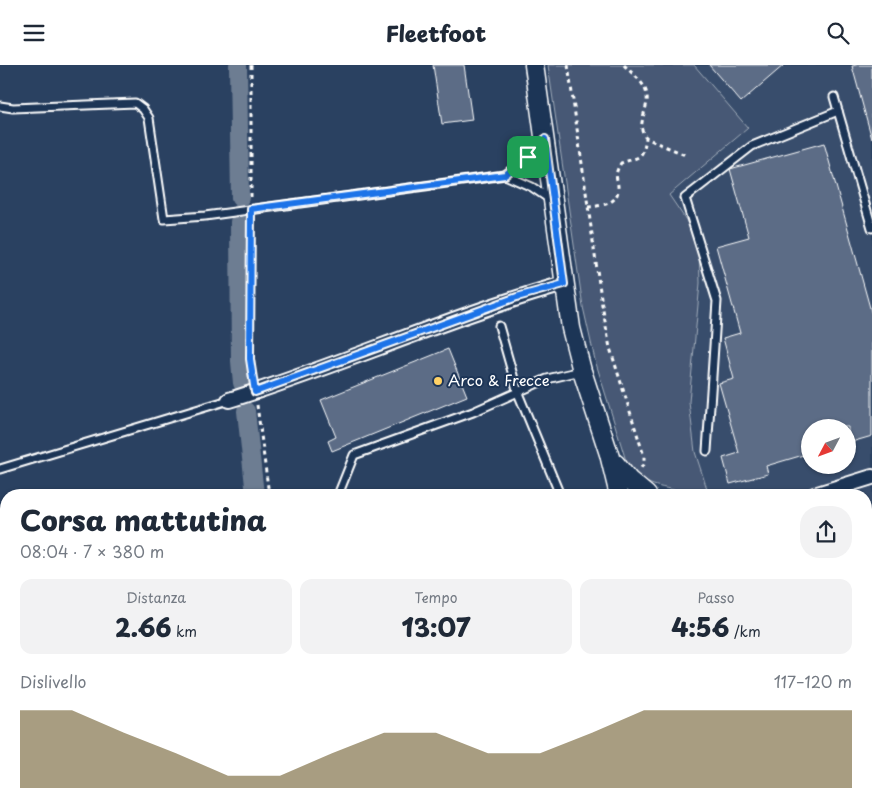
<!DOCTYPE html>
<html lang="it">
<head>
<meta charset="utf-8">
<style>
	:root { --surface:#fff; --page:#f2f2f3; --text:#1f2937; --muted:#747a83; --accent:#84754c }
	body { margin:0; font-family:"Playpen Sans",sans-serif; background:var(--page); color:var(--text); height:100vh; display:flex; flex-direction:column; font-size:19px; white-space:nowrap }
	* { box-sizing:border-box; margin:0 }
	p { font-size:16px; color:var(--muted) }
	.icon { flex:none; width:28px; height:28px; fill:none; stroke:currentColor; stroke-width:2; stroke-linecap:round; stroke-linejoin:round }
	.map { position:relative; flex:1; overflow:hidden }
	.panel { position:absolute; left:0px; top:424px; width:872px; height:321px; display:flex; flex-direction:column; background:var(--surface); border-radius:20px 20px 0 0; box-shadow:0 1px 4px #0004 }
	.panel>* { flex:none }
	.needle { width:32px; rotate:229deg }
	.buttons { position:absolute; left:801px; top:354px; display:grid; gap:10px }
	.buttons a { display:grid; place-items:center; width:55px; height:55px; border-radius:50%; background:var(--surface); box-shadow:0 1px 4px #0004; font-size:25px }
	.pin { position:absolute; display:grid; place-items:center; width:42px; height:42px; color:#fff; margin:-21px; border-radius:10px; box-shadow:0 2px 8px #0006 }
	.round { display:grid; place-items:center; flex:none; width:52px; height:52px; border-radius:20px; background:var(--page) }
	.overview { display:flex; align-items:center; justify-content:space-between; height:85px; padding:0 20px }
	h1 { font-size:28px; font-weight:800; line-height:38px }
	.figures { display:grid; grid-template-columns:repeat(3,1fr); gap:8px; height:85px; padding:5px 20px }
	.figures div { display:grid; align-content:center; border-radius:12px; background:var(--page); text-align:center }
	.figures b { font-size:25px; font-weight:800 }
	.figures small { font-size:14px; font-weight:400 }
	.figures p { font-size:14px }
	.chart { height:140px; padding:10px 20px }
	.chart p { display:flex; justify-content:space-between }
	.chart svg { width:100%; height:90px; margin-top:5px; fill:var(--accent); opacity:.7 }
	header { display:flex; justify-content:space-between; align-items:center; height:65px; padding:0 20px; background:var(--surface); font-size:22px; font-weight:800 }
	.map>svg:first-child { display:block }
	.built { fill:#394e6c; fill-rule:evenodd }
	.green { fill:#465975; stroke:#a2acba }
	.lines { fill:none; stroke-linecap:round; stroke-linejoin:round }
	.canal { stroke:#6d7d92; stroke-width:18 }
	.building { fill:#5b6c86; stroke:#fff }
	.service-casing { stroke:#fff; stroke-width:11 }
	.minor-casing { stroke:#fff; stroke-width:18 }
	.tertiary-casing { stroke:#fff; stroke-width:21 }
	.path { stroke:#fff; stroke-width:3; stroke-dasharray:4 4; stroke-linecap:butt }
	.service { stroke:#1d3557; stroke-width:7 }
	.minor { stroke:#1d3557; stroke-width:14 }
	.tertiary { stroke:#1d3557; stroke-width:18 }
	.route-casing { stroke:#fff; stroke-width:10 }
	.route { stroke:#1a73e8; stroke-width:6 }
	.poi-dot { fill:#ffd166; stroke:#1d3557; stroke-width:2 }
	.labels { text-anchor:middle; stroke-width:4; stroke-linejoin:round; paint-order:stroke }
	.poi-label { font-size:15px; fill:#fff; stroke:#1d3557; text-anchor:start }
</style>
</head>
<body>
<header><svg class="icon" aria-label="menu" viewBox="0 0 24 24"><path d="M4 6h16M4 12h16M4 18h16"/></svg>Fleetfoot<svg class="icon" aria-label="search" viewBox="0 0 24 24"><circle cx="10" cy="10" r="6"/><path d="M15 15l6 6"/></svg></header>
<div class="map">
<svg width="872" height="744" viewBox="0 0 872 744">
	<rect width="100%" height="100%" fill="#2a4161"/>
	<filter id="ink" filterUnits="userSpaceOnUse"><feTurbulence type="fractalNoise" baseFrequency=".02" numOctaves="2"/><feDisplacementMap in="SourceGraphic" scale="10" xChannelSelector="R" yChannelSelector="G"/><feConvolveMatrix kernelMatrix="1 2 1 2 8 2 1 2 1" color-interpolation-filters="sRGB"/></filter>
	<g filter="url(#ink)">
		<path class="built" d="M694,0H872V703L866,694V430H709L695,387L689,337L700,218L669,130L748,63ZM810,362H848V400H810Z"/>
		<path class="green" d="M548,0H694L748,63L669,130L686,155L699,185L700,218L689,337L695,387L709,430C701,430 692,432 685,430C681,429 678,426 674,425C652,420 641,419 627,399L595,295L583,242Z"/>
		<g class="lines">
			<g class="canal">
				<path d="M238,0L240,133"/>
				<path d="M239,157L240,296L242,318"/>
				<path d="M246,346L255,430"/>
				<path d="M330,739L332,744"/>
			</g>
		</g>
		<g class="building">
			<path d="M433,0H464L472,55L442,59Z"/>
			<path d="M709,0H784L741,37Z"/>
			<path d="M857,0H872V74L852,1Z"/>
			<path d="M824,78L872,250V371L848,378V362H810V388L766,401L768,409L730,419L723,393L739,388L719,318L734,314L723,273L740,268L716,181L749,172L730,104Z"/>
			<path d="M448,284L467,331L332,386L328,376L336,372L321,335Z"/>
			<path d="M872,452V639L870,631L866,632V454Z"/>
			<path d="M699,739H721L725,744H693Z"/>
		</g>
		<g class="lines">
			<defs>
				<g id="service">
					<path d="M834,32L872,163"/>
					<path d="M0,41L13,43L135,38L143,44L149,53L164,154L205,151L505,110"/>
					<path d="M543,76L528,92L505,110L532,122L551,135"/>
					<path d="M499,261L518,328L560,430"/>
					<path d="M707,386L717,236L685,133L752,81L838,46"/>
					<path d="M0,404L229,335"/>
					<path d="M338,430L354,390L473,347L547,314L581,306"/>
					<path d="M866,704L872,711"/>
					<path d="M866,727L872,722"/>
					<path d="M415,739L417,744"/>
					<path d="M622,744L628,739"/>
				</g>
				<g id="minor">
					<path d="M229,335C342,300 450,251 564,219"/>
					<path d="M814,430L872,412"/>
				</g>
				<g id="tertiary">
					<path d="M534,0L571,263L582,306L609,389L619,430"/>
					<path d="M615,398L629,415L647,430"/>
					<path d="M851,739L855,744"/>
				</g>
			</defs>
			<use href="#service" class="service-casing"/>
			<use href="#minor" class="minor-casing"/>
			<use href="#tertiary" class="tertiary-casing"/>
			<g class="path">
				<path d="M251,0V134"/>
				<path d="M568,0L602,240L610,283L644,391V398L641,403"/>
				<path d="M624,0C632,9 646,18 647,31C649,43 635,61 646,72C651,77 676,85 685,90"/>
				<path d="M588,142C599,141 616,140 618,126C619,113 612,112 621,98C640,91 642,96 646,73"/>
				<path d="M251,156L250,294L253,312"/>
				<path d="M257,340L269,430"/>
				<path d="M343,739L344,744"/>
				<path d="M824,739L828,744"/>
			</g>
			<use href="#service" class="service"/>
			<use href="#minor" class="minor"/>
			<use href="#tertiary" class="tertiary"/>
		</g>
	</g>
	<g class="lines" filter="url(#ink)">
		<defs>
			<path id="route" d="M545,74L564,219L517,232L255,327L250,294L251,144L505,110L528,92Z"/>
		</defs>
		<use href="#route" class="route-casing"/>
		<use href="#route" class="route"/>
	</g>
	<circle class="poi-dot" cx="438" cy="316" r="5"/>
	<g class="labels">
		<g class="poi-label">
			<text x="448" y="321">Arco &amp; Frecce</text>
		</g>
	</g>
</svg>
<div class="buttons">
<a><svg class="needle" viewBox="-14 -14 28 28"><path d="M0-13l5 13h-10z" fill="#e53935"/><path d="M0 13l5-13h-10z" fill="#747a83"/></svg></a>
</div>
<div class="pin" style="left:528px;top:92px;background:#1e9e55"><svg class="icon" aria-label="arrive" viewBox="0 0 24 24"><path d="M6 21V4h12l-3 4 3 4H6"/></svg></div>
<section class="panel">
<div class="overview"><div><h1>Corsa mattutina</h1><p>08:04 · 7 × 380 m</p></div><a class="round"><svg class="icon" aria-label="share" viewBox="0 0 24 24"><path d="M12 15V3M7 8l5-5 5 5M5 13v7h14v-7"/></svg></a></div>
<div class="figures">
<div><p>Distanza</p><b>2.66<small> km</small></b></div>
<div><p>Tempo</p><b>13:07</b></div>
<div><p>Passo</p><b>4:56<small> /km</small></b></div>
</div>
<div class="chart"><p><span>Dislivello</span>117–120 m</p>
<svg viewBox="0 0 160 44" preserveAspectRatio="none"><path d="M0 44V6L10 6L20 17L30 27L40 38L50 38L60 27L70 17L80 17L90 27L100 27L110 17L120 6L130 6L140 6L150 6L160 6V44z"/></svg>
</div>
</section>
</div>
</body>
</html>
